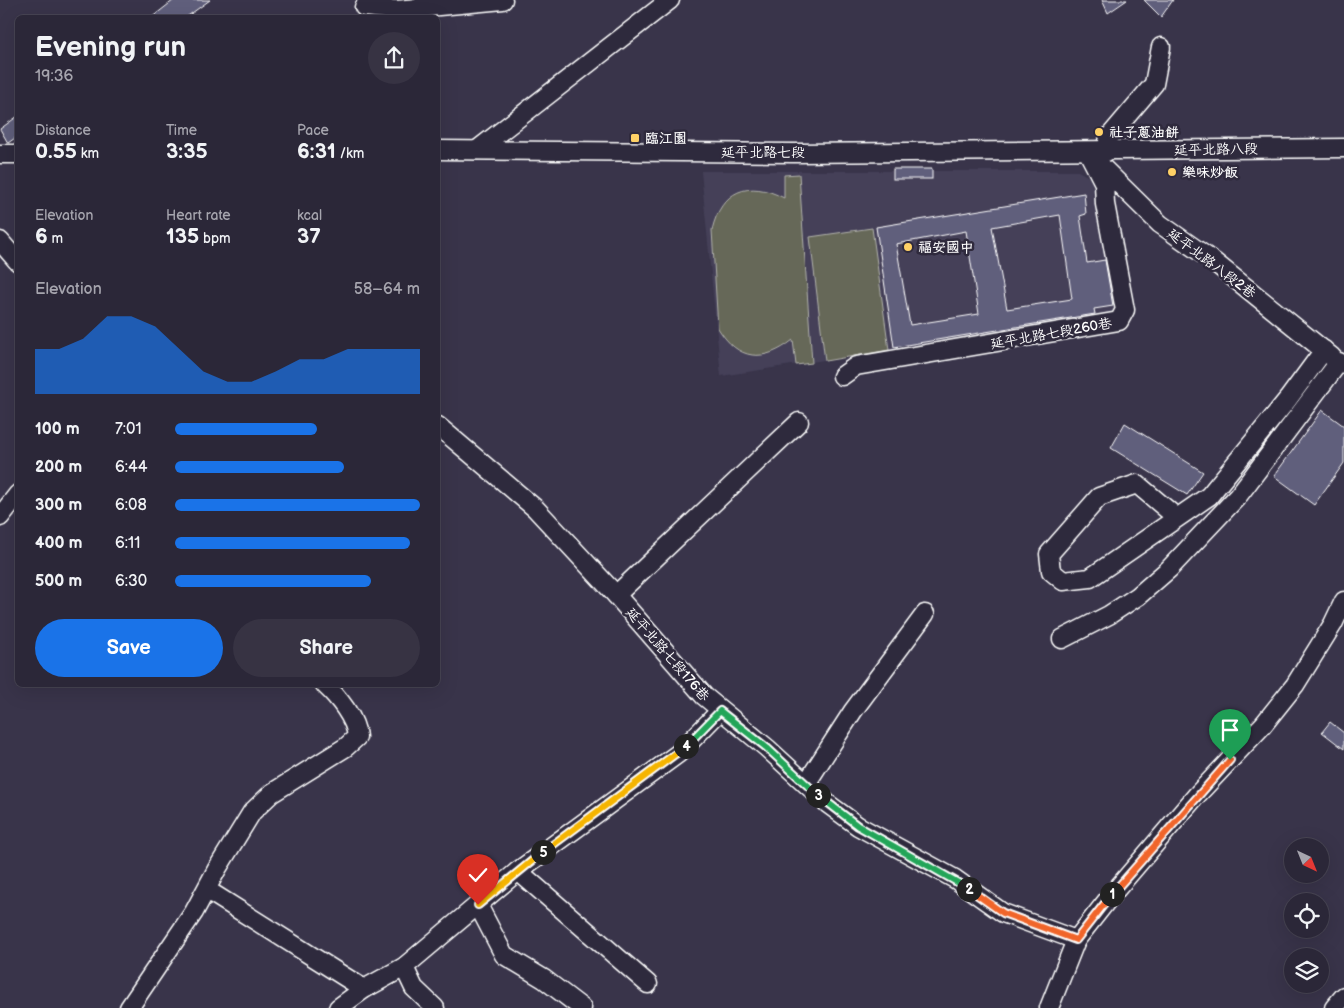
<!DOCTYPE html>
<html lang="en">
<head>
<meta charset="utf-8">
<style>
	:root { --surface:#2b2738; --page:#373343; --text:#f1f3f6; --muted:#a6a5ae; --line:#474453; --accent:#1a73e8 }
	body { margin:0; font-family:"Balsamiq Sans","LXGW WenKai TC",sans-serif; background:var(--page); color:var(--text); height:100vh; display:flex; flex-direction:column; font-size:19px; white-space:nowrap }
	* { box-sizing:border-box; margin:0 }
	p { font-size:16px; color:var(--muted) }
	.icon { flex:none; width:28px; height:28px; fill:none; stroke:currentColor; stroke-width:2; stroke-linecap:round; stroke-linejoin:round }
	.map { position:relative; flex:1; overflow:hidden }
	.panel { position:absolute; left:15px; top:15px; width:425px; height:672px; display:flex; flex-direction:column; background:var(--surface); border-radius:8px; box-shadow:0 5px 20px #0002,0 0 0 1px var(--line) }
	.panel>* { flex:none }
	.needle { width:32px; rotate:137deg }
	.controls { position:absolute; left:1284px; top:838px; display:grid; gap:10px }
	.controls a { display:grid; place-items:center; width:45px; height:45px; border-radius:50%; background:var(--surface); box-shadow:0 5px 20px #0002,0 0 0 1px var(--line); font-size:25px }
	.pin { position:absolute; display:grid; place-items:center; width:42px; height:42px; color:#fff; margin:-51px -21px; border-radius:50% 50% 50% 0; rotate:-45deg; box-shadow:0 0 5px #0007 }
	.pin .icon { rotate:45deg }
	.km { position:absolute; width:25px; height:25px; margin:-12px; border-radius:50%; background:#222; color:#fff; font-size:14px; line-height:25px; text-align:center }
	.round { display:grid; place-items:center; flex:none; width:52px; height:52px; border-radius:26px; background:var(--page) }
	.headline { display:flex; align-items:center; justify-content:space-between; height:85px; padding:0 20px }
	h1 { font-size:28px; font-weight:700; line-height:38px }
	.metrics { display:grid; grid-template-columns:repeat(3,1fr); gap:8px; height:85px; padding:5px 20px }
	.metrics div { display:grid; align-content:center }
	.metrics b { font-size:21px; font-weight:700 }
	.metrics small { font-size:14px; font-weight:400 }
	.metrics p { font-size:14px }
	.chart { height:140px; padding:10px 20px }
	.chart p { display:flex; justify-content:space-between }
	.chart svg { width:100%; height:90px; margin-top:5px; fill:var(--accent); opacity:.7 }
	.action { display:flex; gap:10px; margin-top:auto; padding:10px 20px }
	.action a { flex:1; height:58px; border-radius:30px; background:var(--accent); color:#fff; font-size:20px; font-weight:700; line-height:58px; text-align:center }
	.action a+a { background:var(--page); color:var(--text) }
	ul { padding:0 20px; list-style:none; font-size:16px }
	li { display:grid; grid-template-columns:80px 60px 1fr; align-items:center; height:38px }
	li i { height:12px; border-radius:6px; background:var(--accent) }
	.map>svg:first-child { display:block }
	.built { fill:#454159 }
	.green { fill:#666758; stroke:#b2b3ac }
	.building { fill:#615e7c; stroke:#fff; fill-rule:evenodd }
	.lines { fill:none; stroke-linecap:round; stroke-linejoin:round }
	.minor-casing { stroke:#fff; stroke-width:21 }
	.minor { stroke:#2f2a3d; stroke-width:18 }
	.split-1-casing { stroke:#fff; stroke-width:10 }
	.split-2-casing { stroke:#fff; stroke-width:10 }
	.split-3-casing { stroke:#fff; stroke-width:10 }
	.split-4-casing { stroke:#fff; stroke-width:10 }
	.split-5-casing { stroke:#fff; stroke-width:10 }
	.split-6-casing { stroke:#fff; stroke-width:10 }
	.split-1 { stroke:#f0652b; stroke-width:6 }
	.split-2 { stroke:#f0652b; stroke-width:6 }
	.split-3 { stroke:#22a559; stroke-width:6 }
	.split-4 { stroke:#22a559; stroke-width:6 }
	.split-5 { stroke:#f5b400; stroke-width:6 }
	.split-6 { stroke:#f5b400; stroke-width:6 }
	.poi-dot { fill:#ffd166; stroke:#2f2a3d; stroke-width:2 }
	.labels { text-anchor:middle; stroke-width:5; stroke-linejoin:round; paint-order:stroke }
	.poi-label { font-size:14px; font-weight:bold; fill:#fff; stroke:#2f2a3d; text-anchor:start }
	.street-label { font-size:14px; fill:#fff; stroke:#2f2a3d }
</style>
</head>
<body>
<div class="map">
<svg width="1344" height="1008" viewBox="0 0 1344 1008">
	<rect width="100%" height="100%" fill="#39344a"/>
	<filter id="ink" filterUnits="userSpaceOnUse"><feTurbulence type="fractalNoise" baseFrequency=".02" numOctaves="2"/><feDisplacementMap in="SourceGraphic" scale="10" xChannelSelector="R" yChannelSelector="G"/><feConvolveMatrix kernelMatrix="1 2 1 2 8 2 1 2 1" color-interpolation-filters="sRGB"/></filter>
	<g filter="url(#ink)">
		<path class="built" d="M701,171H1078L1094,180L1121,314L721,376Z"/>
		<g class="green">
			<path d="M799,174L812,363L796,365L793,340C764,363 738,361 718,328L712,230C721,191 748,179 784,198V175Z"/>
			<path d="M872,228L889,350L825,361L810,237Z"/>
		</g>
		<g class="building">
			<path d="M174,0H210L185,18H151Z"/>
			<path d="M1102,0H1127L1108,13Z"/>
			<path d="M1144,0H1173L1161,17Z"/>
			<path d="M18,116V136L8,143L0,129Z"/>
			<rect x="893" y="169" width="39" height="10"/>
			<path d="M1084,193L1086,214L1080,216L1087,263L1105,260L1113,306L1094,309L1095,314L894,347L876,227ZM1060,215L1072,299L1007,309L992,227ZM966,231L979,314L910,325L896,244Z"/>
			<path d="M1322,410L1344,426V463L1314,505L1274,476Z"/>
			<path d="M1125,423L1203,472L1187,495L1111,448Z"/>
			<path d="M1330,722L1344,733V749L1322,732Z"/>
		</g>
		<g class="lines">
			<defs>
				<g id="minor">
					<path d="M364,7L396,10L503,0"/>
					<path d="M438,150L795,153L1344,148"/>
					<path d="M477,150L670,0"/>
					<path d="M1106,152L1109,137L1154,84L1161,47"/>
					<path d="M0,154H18"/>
					<path d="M1100,165L1160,224L1213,261L1332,357"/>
					<path d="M0,241L18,262"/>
					<path d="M842,376L856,366L1119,321L1125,310L1105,204L1104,183L1088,152"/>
					<path d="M438,426L536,509L616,595L704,696L767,748L828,804L858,826L955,879L1003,913L1076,940"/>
					<path d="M0,517L18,494"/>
					<path d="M1176,517L1137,484L1099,497L1049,554L1051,571L1063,581L1090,578L1209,496L1288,399L1324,350"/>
					<path d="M616,595L799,422"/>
					<path d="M1062,639L1109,615L1138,596L1169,569L1238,496L1339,362"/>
					<path d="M806,784L853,711L925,614"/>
					<path d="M518,871L648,984"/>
					<path d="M207,890L364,989"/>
					<path d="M478,905L504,955L544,979L582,1008"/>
					<path d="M404,967L414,988L435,1008"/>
					<path d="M129,1008L194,912L217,869L252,812L272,793L346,747L357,737C356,719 338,697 325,685"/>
					<path d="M338,1008L364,989L404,967L518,871L679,753L720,711"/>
					<path d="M1049,1008L1076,940L1109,898L1196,796L1263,725L1295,685L1333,624L1344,601"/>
					<path d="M1334,1008L1344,996"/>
				</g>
			</defs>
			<use href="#minor" class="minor-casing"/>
			<use href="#minor" class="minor"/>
		</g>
	</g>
	<g class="lines" filter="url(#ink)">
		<defs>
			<path id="split-1" d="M1112,894L1230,760"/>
			<path id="split-2" d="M969,889L1003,913L1076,940L1112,894"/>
			<path id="split-3" d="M818,795L858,826L969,889"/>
			<path id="split-4" d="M686,746L720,711L767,748L818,795"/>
			<path id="split-5" d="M543,852L686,746"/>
			<path id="split-6" d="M478,905L543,852"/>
		</defs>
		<use href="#split-1" class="split-1-casing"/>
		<use href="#split-2" class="split-2-casing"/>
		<use href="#split-3" class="split-3-casing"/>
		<use href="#split-4" class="split-4-casing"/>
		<use href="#split-5" class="split-5-casing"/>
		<use href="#split-6" class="split-6-casing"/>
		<use href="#split-1" class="split-1"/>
		<use href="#split-2" class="split-2"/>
		<use href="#split-3" class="split-3"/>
		<use href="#split-4" class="split-4"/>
		<use href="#split-5" class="split-5"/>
		<use href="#split-6" class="split-6"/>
	</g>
	<g class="poi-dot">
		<circle cx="1099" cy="132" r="5"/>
		<rect x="630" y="133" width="10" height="10" rx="2.5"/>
		<circle cx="1172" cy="172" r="5"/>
		<circle cx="908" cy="247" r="5"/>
	</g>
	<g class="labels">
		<g class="poi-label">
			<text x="1109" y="137">社子蔥油餅</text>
			<text x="645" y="143">臨江園</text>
			<text x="1182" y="177">樂味炒飯</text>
			<text x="918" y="252">福安國中</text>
		</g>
		<g class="street-label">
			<text transform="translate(1216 149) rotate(-1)" y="5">延平北路八段</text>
			<text x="763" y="157">延平北路七段</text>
			<text transform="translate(1212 263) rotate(37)" y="5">延平北路八段2巷</text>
			<text transform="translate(1051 333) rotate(-10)" y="5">延平北路七段260巷</text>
			<text transform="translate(668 654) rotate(49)" y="5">延平北路七段176巷</text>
		</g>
	</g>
</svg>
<div class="controls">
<a><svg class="needle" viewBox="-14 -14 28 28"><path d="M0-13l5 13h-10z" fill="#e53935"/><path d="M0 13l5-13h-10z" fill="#a6a5ae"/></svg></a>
<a><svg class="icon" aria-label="locate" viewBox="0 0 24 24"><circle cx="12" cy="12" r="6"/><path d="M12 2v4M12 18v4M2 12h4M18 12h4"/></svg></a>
<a><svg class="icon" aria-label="layers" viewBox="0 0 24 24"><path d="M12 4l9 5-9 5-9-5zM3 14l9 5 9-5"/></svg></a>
</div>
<div class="pin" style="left:1230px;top:760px;background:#1e9e55"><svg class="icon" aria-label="arrive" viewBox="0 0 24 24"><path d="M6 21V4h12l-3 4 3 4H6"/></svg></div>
<div class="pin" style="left:478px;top:905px;background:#d93025"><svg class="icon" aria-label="check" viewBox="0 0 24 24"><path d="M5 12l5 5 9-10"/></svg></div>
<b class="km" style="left:1112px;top:894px">1</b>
<b class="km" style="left:969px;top:889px">2</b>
<b class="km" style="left:818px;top:795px">3</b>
<b class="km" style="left:686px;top:746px">4</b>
<b class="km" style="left:543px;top:852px">5</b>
<section class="panel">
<div class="headline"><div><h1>Evening run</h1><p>19:36</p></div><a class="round"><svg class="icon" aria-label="share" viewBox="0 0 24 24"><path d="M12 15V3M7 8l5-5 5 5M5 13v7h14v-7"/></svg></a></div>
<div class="metrics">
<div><p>Distance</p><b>0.55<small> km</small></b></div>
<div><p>Time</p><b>3:35</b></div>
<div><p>Pace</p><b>6:31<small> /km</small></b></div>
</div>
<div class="metrics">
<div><p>Elevation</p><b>6<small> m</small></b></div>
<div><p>Heart rate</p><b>135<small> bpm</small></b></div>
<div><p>kcal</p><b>37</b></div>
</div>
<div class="chart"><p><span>Elevation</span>58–64 m</p>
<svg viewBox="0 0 160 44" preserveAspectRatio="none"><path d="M0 44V22L10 22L20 17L30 6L40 6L50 11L60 22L70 33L80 38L90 38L100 33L110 27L120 27L130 22L140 22L150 22L160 22V44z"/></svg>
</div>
<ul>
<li><b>100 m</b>7:01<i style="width:58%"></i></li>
<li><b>200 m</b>6:44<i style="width:69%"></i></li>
<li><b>300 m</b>6:08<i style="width:100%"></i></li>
<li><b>400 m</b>6:11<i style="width:96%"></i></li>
<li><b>500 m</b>6:30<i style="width:80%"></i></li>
</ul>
<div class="action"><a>Save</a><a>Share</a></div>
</section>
</div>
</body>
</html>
